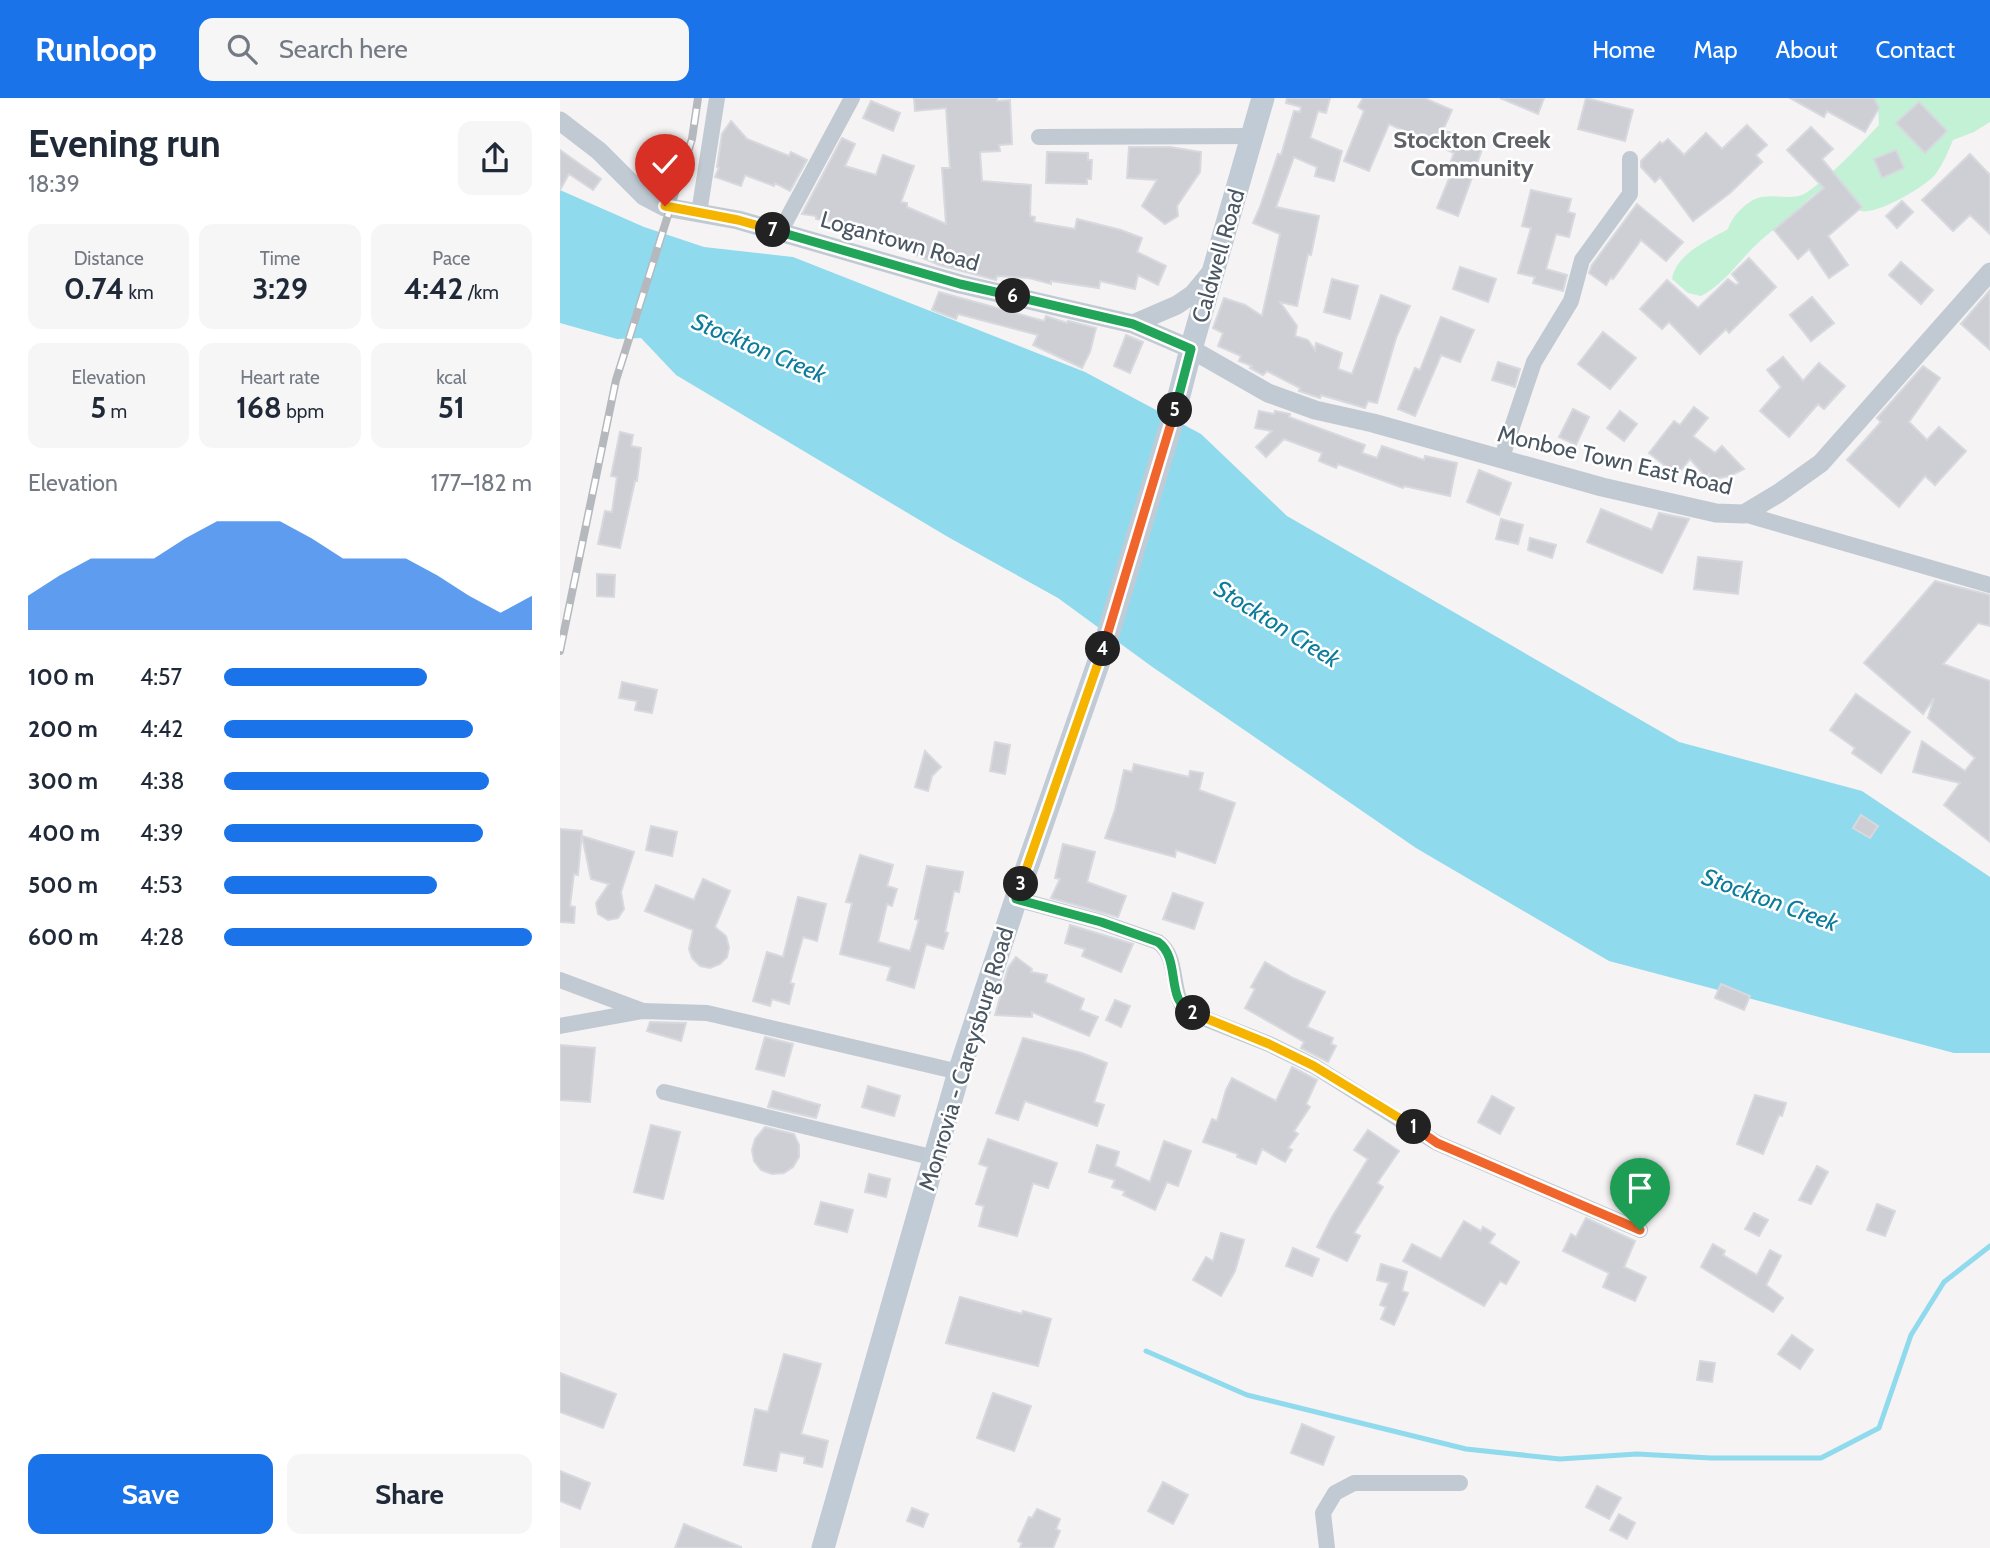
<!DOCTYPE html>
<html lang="en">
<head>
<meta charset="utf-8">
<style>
	:root { --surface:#fff; --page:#f6f6f7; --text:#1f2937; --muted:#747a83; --accent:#1a73e8 }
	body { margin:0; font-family:Cabin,sans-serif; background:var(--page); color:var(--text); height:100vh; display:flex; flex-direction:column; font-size:26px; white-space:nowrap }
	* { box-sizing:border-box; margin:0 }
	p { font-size:23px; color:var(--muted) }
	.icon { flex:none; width:38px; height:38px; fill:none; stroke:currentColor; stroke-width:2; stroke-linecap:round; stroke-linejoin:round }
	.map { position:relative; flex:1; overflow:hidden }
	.side { display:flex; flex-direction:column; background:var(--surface); width:560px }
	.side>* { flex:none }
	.pin { position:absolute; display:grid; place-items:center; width:60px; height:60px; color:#fff; margin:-72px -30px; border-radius:50% 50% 50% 0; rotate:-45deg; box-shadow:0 0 7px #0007 }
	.pin .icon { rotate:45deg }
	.km { position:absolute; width:35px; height:35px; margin:-18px; border-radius:50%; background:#222; color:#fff; font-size:19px; line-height:35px; text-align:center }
	.round { display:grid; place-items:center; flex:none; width:74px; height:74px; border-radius:14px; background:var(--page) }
	.summary { display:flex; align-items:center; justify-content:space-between; height:119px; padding:0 28px }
	h1 { font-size:38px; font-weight:800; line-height:52px }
	.stats { display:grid; grid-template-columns:repeat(3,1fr); gap:10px; height:119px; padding:7px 28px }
	.stats div { display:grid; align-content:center; border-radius:14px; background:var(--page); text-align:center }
	.stats b { font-size:30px; font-weight:800 }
	.stats small { font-size:19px; font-weight:400 }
	.stats p { font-size:19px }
	.chart { height:196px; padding:14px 28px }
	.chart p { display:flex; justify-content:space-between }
	.chart svg { width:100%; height:126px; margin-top:7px; fill:var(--accent); opacity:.7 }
	.primary-button { display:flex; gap:14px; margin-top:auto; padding:14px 28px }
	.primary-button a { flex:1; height:80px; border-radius:14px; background:var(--accent); color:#fff; font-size:28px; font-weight:800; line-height:80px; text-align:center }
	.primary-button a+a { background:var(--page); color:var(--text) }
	ul { padding:0 28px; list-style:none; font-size:23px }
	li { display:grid; grid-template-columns:112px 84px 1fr; align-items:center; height:52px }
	li i { height:18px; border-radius:9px; background:var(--accent) }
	header { display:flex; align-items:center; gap:42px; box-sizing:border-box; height:98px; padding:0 35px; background:var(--accent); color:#fff }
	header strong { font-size:33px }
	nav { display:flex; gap:38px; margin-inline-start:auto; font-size:24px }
	.search { width:490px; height:63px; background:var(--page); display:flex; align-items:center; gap:18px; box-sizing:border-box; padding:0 24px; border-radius:14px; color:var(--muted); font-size:26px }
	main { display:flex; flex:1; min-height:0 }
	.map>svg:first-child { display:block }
	.green { fill:#c3f1d5 }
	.water { fill:#90daee }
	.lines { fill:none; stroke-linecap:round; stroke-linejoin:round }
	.stream { stroke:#90daee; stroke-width:5 }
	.building { fill:#cdcfd5; stroke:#d7d9de; stroke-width:2 }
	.minor { stroke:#c1cad2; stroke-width:16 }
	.tertiary { stroke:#c1cad2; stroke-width:19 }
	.secondary { stroke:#c1cbd6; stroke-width:23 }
	.rail-casing { stroke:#b5b8bd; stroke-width:8 }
	.rail { stroke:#fff; stroke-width:5; stroke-dasharray:16; stroke-linecap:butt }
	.split-1-casing { stroke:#fff; stroke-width:14 }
	.split-2-casing { stroke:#fff; stroke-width:14 }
	.split-3-casing { stroke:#fff; stroke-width:14 }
	.split-4-casing { stroke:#fff; stroke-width:14 }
	.split-5-casing { stroke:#fff; stroke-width:14 }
	.split-6-casing { stroke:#fff; stroke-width:14 }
	.split-7-casing { stroke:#fff; stroke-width:14 }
	.split-8-casing { stroke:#fff; stroke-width:14 }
	.split-1 { stroke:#f0652b; stroke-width:9 }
	.split-2 { stroke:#f5b400; stroke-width:9 }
	.split-3 { stroke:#22a559; stroke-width:9 }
	.split-4 { stroke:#f5b400; stroke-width:9 }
	.split-5 { stroke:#f0652b; stroke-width:9 }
	.split-6 { stroke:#22a559; stroke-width:9 }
	.split-7 { stroke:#22a559; stroke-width:9 }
	.split-8 { stroke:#f5b400; stroke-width:9 }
	.labels { text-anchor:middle; stroke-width:5; stroke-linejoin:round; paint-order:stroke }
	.street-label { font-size:23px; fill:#4a5661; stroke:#fff }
	.neighbourhood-label { font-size:24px; font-weight:bold; fill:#5f6368; stroke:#fff }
	.water-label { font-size:24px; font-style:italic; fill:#0c7c9b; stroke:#fff }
</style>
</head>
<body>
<header>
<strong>Runloop</strong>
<div class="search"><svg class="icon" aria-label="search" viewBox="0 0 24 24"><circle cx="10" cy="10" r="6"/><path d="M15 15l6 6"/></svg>Search here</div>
<nav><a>Home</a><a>Map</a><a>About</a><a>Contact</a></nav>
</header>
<main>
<section class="side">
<div class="summary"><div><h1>Evening run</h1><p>18:39</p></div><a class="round"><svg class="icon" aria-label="share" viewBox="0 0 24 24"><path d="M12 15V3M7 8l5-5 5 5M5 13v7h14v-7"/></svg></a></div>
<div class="stats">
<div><p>Distance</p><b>0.74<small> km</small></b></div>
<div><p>Time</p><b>3:29</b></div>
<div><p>Pace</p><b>4:42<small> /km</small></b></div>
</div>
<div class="stats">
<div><p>Elevation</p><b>5<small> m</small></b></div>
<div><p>Heart rate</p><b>168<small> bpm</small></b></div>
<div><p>kcal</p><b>51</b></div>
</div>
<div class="chart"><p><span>Elevation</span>177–182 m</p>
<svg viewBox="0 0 160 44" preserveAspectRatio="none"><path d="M0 44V32L10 25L20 19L30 19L40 19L50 12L60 6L70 6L80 6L90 12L100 19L110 19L120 19L130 25L140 32L150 38L160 32V44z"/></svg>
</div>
<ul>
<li><b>100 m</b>4:57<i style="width:66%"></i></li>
<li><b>200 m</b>4:42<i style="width:81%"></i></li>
<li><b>300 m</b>4:38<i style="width:86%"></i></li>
<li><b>400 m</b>4:39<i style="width:84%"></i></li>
<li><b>500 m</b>4:53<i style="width:69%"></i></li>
<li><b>600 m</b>4:28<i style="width:100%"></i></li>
</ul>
<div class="primary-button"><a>Save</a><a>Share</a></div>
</section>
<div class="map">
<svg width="1430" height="1450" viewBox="0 0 1430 1450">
	<rect width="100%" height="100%" fill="#f5f3f3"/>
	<path class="green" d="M1309,0H1430V24L1414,34L1393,42C1388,54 1383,66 1375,77C1364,89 1317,117 1301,113C1289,110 1281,96 1273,87C1253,93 1245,106 1230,119C1221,127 1210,134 1200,143C1180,161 1166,185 1141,198L1128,195L1112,181C1116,156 1147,143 1168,131C1172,118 1188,101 1202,99C1217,96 1232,103 1246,95C1270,79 1299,48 1319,27L1318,7Z"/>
	<path class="water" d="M0,92L84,129L144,149L233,159L525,274L641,336L727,418L1119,644L1302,693L1430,779V955H1394L1049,863L856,750L591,568L498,500L388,439L116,277L81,240L57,241L0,225Z"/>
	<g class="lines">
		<path class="stream" d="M586,1253L687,1297L906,1351L1000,1361L1077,1356L1151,1360H1261L1319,1330L1351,1237L1384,1184L1430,1148"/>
	</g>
	<g class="building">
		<path d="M354,0H437V3L450,2L452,46L439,47L440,53L420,54L422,83L471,87L470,118L475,119L474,124L515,131L517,121L561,132L582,140L577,154L606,168L598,187L578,177L575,191L540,183L539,190L491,183V186L469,180L437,178L436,182L379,167L338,149L342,140L306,133L307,129L256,121V118L242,116L282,40L295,46L285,68L316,77L323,57L354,68L341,104L347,105V109L386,126L382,70H390L386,10L355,13Z"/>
		<path d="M727,0H770L766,15L758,13L750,40L782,53L774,83L755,78L757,69L734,59L716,109L759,118L751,157L748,156L737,208L720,204L737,228L735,238L748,242L755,252L756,245L782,255L778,271L792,276L821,197L850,208L836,240L817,305L808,303L805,310L761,297L760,300L739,293L740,290L707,273L703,277L690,270L692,268L679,263L681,258L658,248L663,235L653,230L664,200L685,207L702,218L720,136L693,125L700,109L718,56L721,57L734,13L740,14L741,9L726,5Z"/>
		<path d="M803,0H864L892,12L883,32L924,46L898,118L877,110L893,71L889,69L894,55L829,26L809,73L784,63L804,13L798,9Z"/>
		<path d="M940,0H984L978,16Z"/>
		<path d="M1026,0L1073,12L1065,43L1018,31Z"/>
		<path d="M1230,0H1314L1319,10L1305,34L1267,13L1264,19Z"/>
		<path d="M311,3L340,15L333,33L303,20Z"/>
		<path d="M1359,4L1387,33L1365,55L1336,25Z"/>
		<path d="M171,23L187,41L229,58L231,54L247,62L230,93L215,85L214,88L185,77L181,88L155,79L159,70L157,69L162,36Z"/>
		<path d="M1187,27L1207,47L1196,57L1202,64L1170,95L1133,123L1100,79L1095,84L1081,69V63L1100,44L1102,46L1108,41L1124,57L1146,35L1162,51Z"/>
		<path d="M1251,29L1273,51L1262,61L1302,109L1268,138L1288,167L1269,180L1249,151L1238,161L1214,132L1264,90L1227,52Z"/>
		<path d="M569,49H610L641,54L640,74L617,108L618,118L605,126L582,108L597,82L567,80Z"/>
		<path d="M0,52L41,81L33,92L9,76L0,92Z"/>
		<path d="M1336,52L1344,70L1322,80L1314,61Z"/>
		<path d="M487,54L528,55V62H532L531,81H527V86L486,85Z"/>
		<path d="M1410,56L1430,77V136L1410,117L1393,133L1362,102Z"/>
		<path d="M971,92L1011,101L1008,114L1015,116L1009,139L996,136L986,171L1007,177L1003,193L973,185L975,179L958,175L971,130L962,128Z"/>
		<path d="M1342,103L1353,114L1337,130L1326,118Z"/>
		<path d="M1077,106L1123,144L1106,163L1081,142L1053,181L1051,179L1046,187L1029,175L1032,167Z"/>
		<path d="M1189,160L1216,189L1169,235L1166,231L1140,256L1109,224L1102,231L1080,211L1107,182L1138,210L1168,181L1176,187L1179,185L1172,176Z"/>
		<path d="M1341,164L1373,192L1361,206L1329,177Z"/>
		<path d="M900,169L936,181L928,204L893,191Z"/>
		<path d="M772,181L798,188L790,221L764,214Z"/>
		<path d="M1430,192V252L1401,226Z"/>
		<path d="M379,194L484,223L486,218L507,225L508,223L536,230L530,254L522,270L473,247L478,237L398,216L396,221L372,212Z"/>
		<path d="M1252,199L1274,225L1251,243L1230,217Z"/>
		<path d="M881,219L914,232L900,264L881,257L855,318L838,311L855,270L860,272Z"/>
		<path d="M1043,234L1076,260L1050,291L1018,266Z"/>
		<path d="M566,237L583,244L570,275L554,268Z"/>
		<path d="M1223,259L1243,283L1259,265L1285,288L1264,311L1258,306L1229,339L1200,313L1221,289L1207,272Z"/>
		<path d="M938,264L960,271L955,289L932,282Z"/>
		<path d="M1363,268L1380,280L1349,324L1367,342L1379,329L1406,353L1375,387L1365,378L1339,409L1287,362L1321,324L1317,320Z"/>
		<path d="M1134,309L1148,320L1133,338L1155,355L1162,348L1184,371L1170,378L1148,382L1149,375L1147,380L1130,361L1117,377L1089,355L1114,323L1120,327Z"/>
		<path d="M1013,311L1029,319L1016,347L999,339Z"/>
		<path d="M699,313L714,316L715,313L730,316L729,319L805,347L802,355L817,360L822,348L864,362L865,358L897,365L890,398L844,388L843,390L778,366L776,370L759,363L762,355L724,341L706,359L696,349L712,333L695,330Z"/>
		<path d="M1060,313L1077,326L1064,343L1047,330Z"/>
		<path d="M60,334L73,337L71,348L81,350L77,383H75L60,450L38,446L45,413L52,414L57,379L51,378Z"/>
		<path d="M919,372L951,385L939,417L907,404Z"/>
		<path d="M1041,411L1092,432L1099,415L1129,421L1102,475L1027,444Z"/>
		<path d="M941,421L963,427L958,446L936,441Z"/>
		<path d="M970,440L996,447L992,460L968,452Z"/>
		<path d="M1138,459L1182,464L1178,496L1134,491Z"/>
		<path d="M37,476L55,477L54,499L37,498Z"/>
		<path d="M1375,483L1430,497V528L1418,525L1383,566L1430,583V744L1384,707L1400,685L1353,674L1362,643L1405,673L1415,660L1368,620L1374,600L1363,616L1304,565Z"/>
		<path d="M62,584L97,592L92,615L75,612L77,603L59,600Z"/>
		<path d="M1296,596L1350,634L1321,675L1292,655L1295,650L1270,632Z"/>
		<path d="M435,644L450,647L445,676L430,673Z"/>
		<path d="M365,653L381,669L372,678L368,693L355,689Z"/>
		<path d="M574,666L629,679L630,673L643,675L639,692L675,705L655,765L616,752L615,759L545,740L555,712L564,672L572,674Z"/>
		<path d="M1301,717L1318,728L1310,740L1293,730Z"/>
		<path d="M91,728L117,734L112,758L86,752Z"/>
		<path d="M0,731L22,733L18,777L14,776L10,808L15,809L14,825L0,824Z"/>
		<path d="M22,738L74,754L61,794L64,811L58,820L48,822L38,816L36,805L49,786L31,781Z"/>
		<path d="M503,746L535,754L527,784L566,798L558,819L491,800L500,781L495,780Z"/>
		<path d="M300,757L333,767L327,788L337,791L332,808L327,806L318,844L350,853L359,822L355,821L367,768L403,774L399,794L394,793L385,834L388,835L383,851L366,846L354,890L327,882L331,869L280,856L292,805L286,804Z"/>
		<path d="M143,781L170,793L155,829L166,838L169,849L167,859L160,866L150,870L140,868L132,860L129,851L133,832L85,813L96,787L134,802Z"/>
		<path d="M613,795L643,805L634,831L603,821Z"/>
		<path d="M238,799L266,806L257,843L243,839L230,885L234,886L229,906L212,901L210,908L193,903L207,854L223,859Z"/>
		<path d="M510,827L573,846L561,874L522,858L525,851L505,845Z"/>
		<path d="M456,859L472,871L471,874L487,877L485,884L524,901L520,912L538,919L529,938L472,914V919L435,917L448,870Z"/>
		<path d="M705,864L733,880L765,894L747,929L773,940L771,946L776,948L768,964L741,950L744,944L685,910L695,891L691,889Z"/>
		<path d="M1161,886L1190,898L1184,912L1155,900Z"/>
		<path d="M555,902L570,908L561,929L546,922Z"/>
		<path d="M90,924L126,925L121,943L87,933Z"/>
		<path d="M205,939L233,946L224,978L196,971Z"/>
		<path d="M463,940L522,955L547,965L534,1004L544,1007L537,1028L465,1003L458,1022L436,1015Z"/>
		<path d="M0,947L35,950L30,1004L0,1002Z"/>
		<path d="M732,969L757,982L746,1006L750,1009L734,1033L738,1036L728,1050L732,1052L725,1064L702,1051L696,1066L677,1059L678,1056L643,1044L652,1021L657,1023L666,992L672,980L716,1003Z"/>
		<path d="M308,988L340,998L334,1018L302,1009Z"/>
		<path d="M213,993L260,1007L256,1020L208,1009Z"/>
		<path d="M1195,997L1226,1005L1222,1018L1219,1017L1203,1056L1177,1046Z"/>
		<path d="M932,998L954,1010L940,1036L918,1024Z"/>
		<path d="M91,1027L120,1034L103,1101L74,1094Z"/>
		<path d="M205,1029L234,1036L239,1047V1059L233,1069L224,1075L212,1076L201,1072L194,1063L192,1052L195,1041Z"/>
		<path d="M808,1032L839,1053L817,1085L823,1089L794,1135L800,1138L787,1163L757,1149L772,1119L808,1061L794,1052Z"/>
		<path d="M428,1041L497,1065L488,1090L473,1085L457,1138L419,1128L424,1108L416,1106L428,1069L419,1066Z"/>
		<path d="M604,1043L631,1053L618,1088L607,1084L595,1112L563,1097L565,1093L552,1089L555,1082L529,1074L537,1047L559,1054L555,1068L590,1084Z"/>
		<path d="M1257,1068L1268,1074L1251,1106L1239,1102Z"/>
		<path d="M309,1076L330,1081L326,1099L305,1094Z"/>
		<path d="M261,1104L293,1112L287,1134L255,1126Z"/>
		<path d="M1317,1106L1335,1113L1325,1138L1307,1132Z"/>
		<path d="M1194,1115L1208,1122L1199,1138L1185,1131Z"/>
		<path d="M1026,1120L1075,1143L1064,1169L1086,1179L1075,1203L1043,1189L1049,1175L1003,1153L1011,1136L1016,1139Z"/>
		<path d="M904,1123L921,1133L923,1129L935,1136L929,1145L959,1164L946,1186L940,1183L924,1208L843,1163L852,1146L881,1161Z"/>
		<path d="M661,1135L684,1142L675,1173L661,1198L633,1182L646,1159L653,1163Z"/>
		<path d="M1153,1146L1165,1153L1163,1157L1197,1177L1210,1152L1221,1158L1206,1187L1223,1200L1213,1214L1141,1169Z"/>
		<path d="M733,1150L759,1161L752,1178L726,1168Z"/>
		<path d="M821,1166L847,1174L842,1193L848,1195L834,1227L821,1221L826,1209L820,1207L829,1185L817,1182Z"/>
		<path d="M400,1199L462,1216L463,1213L491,1221L478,1268L386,1245Z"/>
		<path d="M1232,1237L1253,1252L1240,1271L1218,1256Z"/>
		<path d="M224,1256L261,1266L241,1336L268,1343L262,1369L244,1365L245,1359L220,1354L216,1373L184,1367L195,1311L208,1314Z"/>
		<path d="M1140,1263L1155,1265L1152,1284L1137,1282Z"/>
		<path d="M0,1275L56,1296L43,1330L0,1314Z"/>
		<path d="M433,1295L471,1308L454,1353L417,1340Z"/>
		<path d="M742,1326L774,1339L763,1367L731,1355Z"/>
		<path d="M0,1373L30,1385L20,1411L0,1403Z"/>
		<path d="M603,1384L628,1397L613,1426L588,1413Z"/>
		<path d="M1037,1388L1061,1400L1049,1421L1026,1409Z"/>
		<path d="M352,1410L368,1416L363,1429L347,1423Z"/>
		<path d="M477,1411L500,1421L496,1431L500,1433L493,1450H460L462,1445L458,1443L469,1419L472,1420Z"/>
		<path d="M1059,1416L1075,1425L1067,1441L1050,1432Z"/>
		<path d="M124,1426L181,1449V1450H115Z"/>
	</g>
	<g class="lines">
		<g class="minor">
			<path d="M479,39L692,38"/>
			<path d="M139,115L157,0"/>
			<path d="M220,134L292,0"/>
			<path d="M941,362L974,264L1011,203L1022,162L1070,96V61"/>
			<path d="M1184,416L1430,487"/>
			<path d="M456,801L541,824L598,844C620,860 609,892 626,913L709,946L754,968L877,1045L1080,1132"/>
			<path d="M0,882L83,913"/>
			<path d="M0,928L83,913L147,915L399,974"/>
			<path d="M104,994L375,1060"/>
			<path d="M767,1450L763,1415L775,1395L794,1385H900"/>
		</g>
		<g class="tertiary">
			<path d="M0,23L39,53L84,98L105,109L178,122L400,186L573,226L631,251L708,295L755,312L813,325L1042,389L1156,415L1184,416L1219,395L1261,365L1430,174"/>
			<path d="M573,226L617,207L633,196L652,173"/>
		</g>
		<path class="secondary" d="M263,1450L399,974L456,801L545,546L614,317L631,251L703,0"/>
		<defs>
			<path id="rail" d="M0,553L56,282L132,41L138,0"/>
		</defs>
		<use href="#rail" class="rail-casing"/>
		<use href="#rail" class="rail"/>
	</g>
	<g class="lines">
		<defs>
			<path id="split-1" d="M854,1029L877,1045L1080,1132"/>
			<path id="split-2" d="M633,915L709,946L754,968L854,1029"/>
			<path id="split-3" d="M461,786L456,801L541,824L598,844C622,861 604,904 633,915"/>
			<path id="split-4" d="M461,786L543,551"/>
			<path id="split-5" d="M543,551L615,312"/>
			<path id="split-6" d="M453,198L573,226L631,251L615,312"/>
			<path id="split-7" d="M213,132L400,186L453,198"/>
			<path id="split-8" d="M105,108L178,122L213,132"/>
		</defs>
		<use href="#split-1" class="split-1-casing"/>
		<use href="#split-2" class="split-2-casing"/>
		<use href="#split-3" class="split-3-casing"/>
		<use href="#split-4" class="split-4-casing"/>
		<use href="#split-5" class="split-5-casing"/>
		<use href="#split-6" class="split-6-casing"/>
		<use href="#split-7" class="split-7-casing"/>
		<use href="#split-8" class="split-8-casing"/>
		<use href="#split-1" class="split-1"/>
		<use href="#split-2" class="split-2"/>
		<use href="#split-3" class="split-3"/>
		<use href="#split-4" class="split-4"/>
		<use href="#split-5" class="split-5"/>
		<use href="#split-6" class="split-6"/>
		<use href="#split-7" class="split-7"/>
		<use href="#split-8" class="split-8"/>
	</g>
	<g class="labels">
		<g class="street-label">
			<text transform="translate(340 143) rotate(16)" y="8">Logantown Road</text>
			<text transform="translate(658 158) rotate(-74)" y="8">Caldwell Road</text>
			<text transform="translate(1055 362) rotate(13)" y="8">Monboe Town East Road</text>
			<text transform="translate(406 961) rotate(-73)" y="8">Monrovia - Careysburg Road</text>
		</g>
		<g class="neighbourhood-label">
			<text x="912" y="50">Stockton Creek<tspan x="912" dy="28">Community</tspan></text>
		</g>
		<g class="water-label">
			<text transform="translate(199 250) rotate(23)" y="8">Stockton Creek</text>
			<text transform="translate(717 526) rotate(32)" y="8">Stockton Creek</text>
			<text transform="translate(1210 802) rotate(20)" y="8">Stockton Creek</text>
		</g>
	</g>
</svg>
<div class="pin" style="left:1080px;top:1132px;background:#1e9e55"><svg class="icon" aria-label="arrive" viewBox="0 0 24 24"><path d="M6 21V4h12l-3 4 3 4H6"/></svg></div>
<div class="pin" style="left:105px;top:108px;background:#d93025"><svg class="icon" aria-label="check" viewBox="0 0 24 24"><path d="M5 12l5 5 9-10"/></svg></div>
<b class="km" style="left:854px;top:1029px">1</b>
<b class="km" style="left:633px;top:915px">2</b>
<b class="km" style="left:461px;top:786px">3</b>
<b class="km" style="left:543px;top:551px">4</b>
<b class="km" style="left:615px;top:312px">5</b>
<b class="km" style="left:453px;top:198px">6</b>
<b class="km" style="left:213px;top:132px">7</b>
</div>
</main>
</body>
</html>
